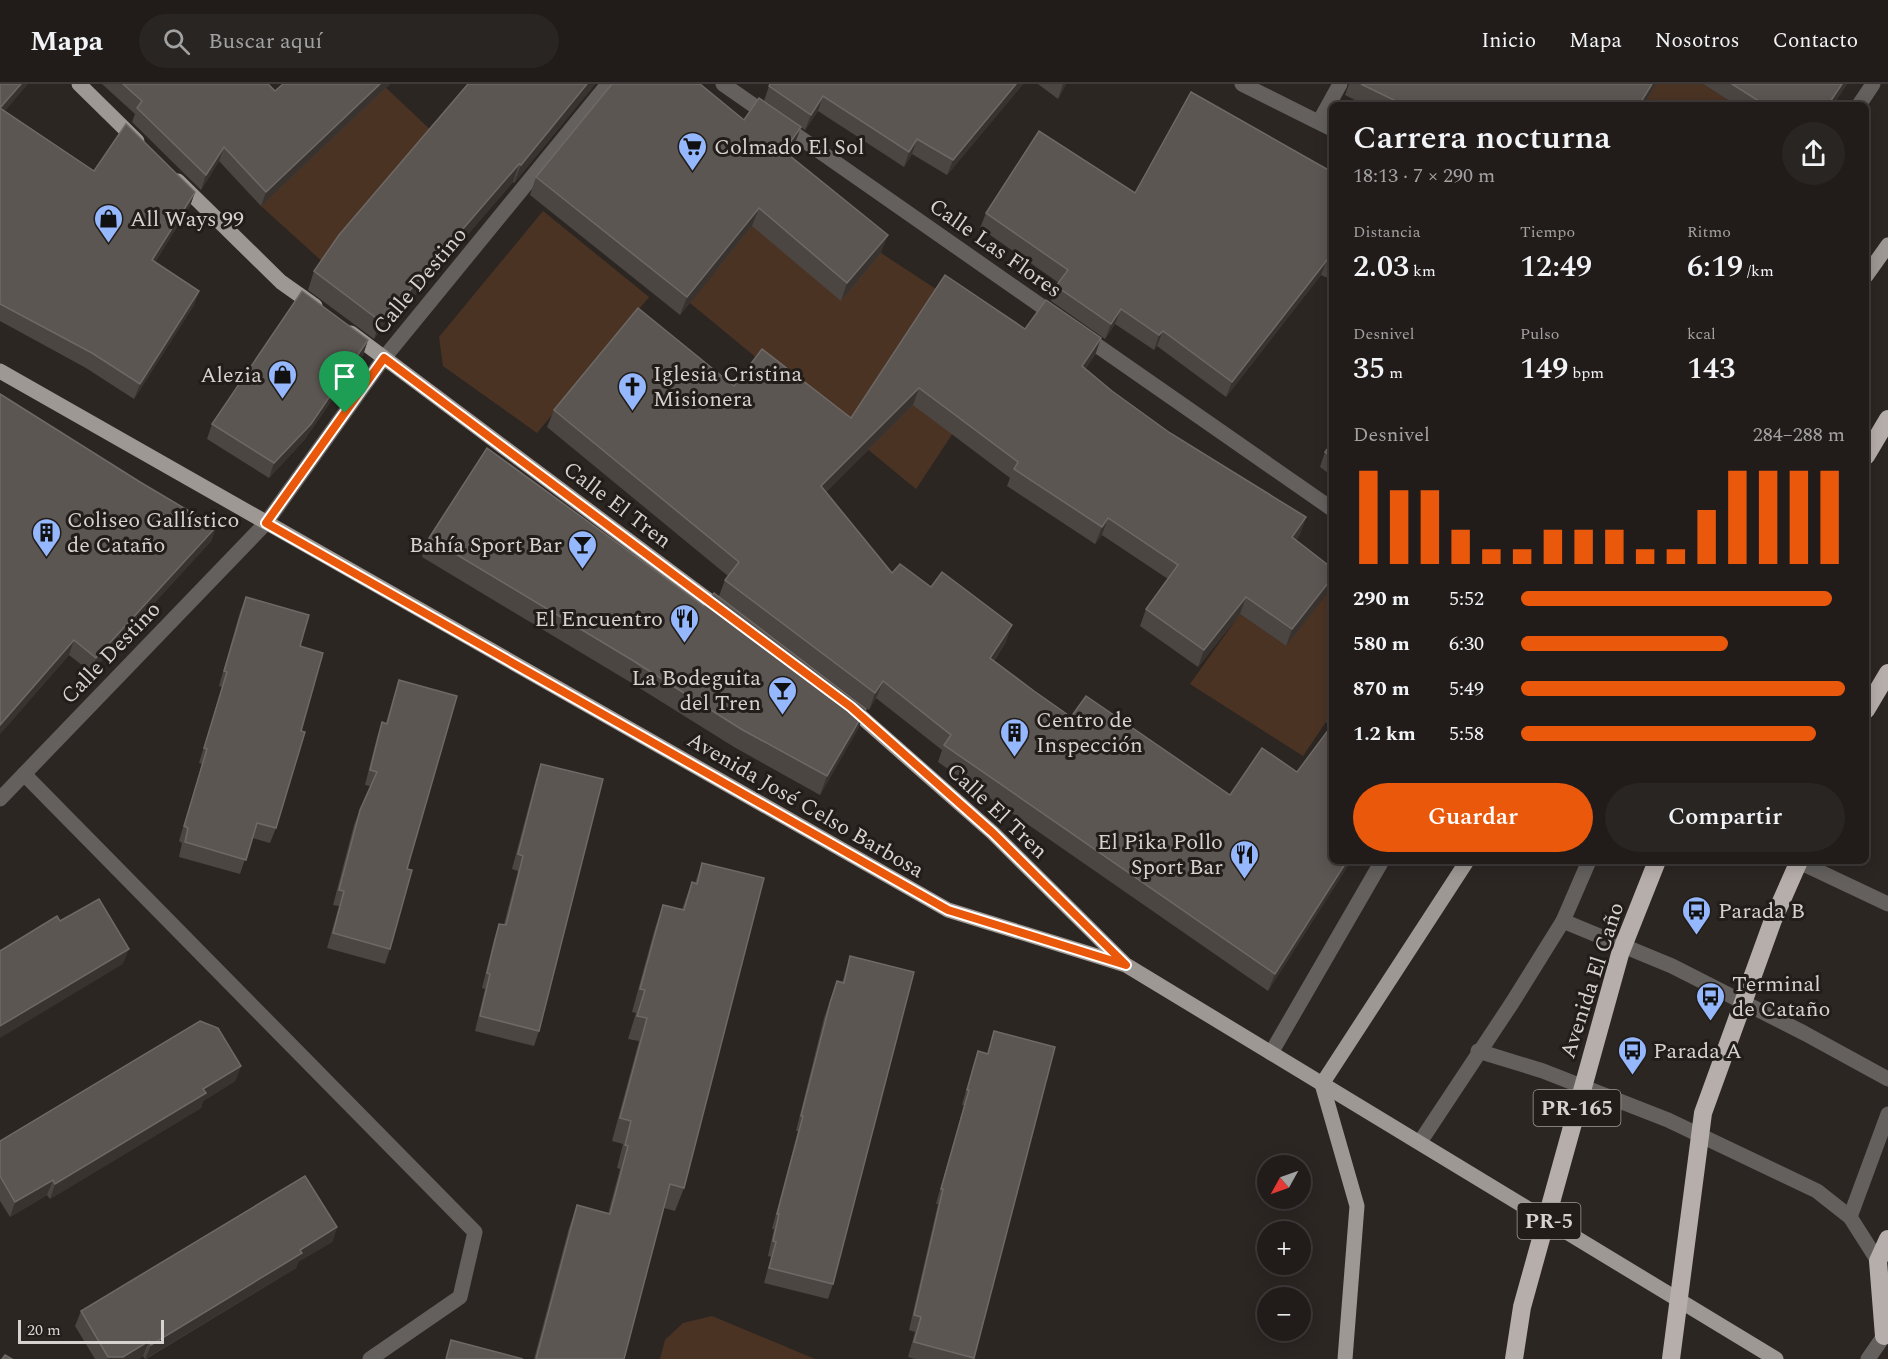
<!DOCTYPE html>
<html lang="es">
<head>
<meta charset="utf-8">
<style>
	:root { --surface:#211c1a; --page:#292523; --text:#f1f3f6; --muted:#a2a1a2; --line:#3e3a39; --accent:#ea580c }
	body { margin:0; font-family:Spectral,serif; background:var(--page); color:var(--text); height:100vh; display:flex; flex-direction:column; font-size:22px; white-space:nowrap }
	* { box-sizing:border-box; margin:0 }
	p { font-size:20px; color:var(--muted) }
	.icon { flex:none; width:33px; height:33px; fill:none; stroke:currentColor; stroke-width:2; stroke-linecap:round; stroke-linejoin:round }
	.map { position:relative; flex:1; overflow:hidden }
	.details { position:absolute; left:1329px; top:18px; width:540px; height:762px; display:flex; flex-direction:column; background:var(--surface); border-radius:9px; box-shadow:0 3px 15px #0003,0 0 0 2px var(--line) }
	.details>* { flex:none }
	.needle { width:39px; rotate:230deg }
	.tools { position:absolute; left:1257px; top:1071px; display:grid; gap:12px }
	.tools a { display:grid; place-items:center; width:54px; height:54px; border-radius:50%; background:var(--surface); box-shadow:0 3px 15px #0003,0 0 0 2px var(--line); font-size:30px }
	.scale { position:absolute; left:18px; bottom:15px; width:146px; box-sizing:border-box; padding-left:6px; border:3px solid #d6d2d0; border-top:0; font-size:16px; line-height:21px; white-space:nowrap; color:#d6d2d0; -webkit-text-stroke:4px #221d19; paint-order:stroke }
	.pin { position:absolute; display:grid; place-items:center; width:51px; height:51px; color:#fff; margin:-62px -26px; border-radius:50% 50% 50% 0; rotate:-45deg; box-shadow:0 0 6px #0007 }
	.pin .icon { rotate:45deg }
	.round { display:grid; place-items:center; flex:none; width:63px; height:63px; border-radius:32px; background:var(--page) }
	.head { display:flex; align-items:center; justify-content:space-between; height:102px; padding:0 24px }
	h1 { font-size:33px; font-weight:600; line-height:45px }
	.figures { display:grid; grid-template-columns:repeat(3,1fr); gap:9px; height:102px; padding:6px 24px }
	.figures div { display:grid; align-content:center }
	.figures b { font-size:30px; font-weight:600 }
	.figures small { font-size:16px; font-weight:400 }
	.figures p { font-size:16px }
	.chart { height:168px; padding:12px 24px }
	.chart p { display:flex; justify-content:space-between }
	.chart svg { width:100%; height:108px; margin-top:6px; stroke:var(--accent); stroke-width:6 }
	.primary-button { display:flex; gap:12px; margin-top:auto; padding:12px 24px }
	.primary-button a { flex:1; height:69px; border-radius:36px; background:var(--accent); color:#fff; font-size:24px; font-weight:600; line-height:69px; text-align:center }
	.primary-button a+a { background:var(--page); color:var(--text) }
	ul { padding:0 24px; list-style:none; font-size:20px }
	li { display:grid; grid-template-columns:96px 72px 1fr; align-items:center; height:45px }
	li i { height:15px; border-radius:8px; background:var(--accent) }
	header { display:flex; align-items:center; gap:36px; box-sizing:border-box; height:84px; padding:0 30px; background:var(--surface); border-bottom:2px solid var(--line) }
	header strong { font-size:28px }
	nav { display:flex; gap:33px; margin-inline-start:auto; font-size:21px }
	.search { width:420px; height:54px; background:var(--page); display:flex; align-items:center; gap:15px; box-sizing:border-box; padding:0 21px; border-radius:33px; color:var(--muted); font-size:22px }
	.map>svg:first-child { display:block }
	.green { fill:#4b3324 }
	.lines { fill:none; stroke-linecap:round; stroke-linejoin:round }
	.minor { stroke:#63605e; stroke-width:15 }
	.major { stroke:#9e9894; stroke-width:15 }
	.highway { stroke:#b6aeaa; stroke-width:18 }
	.highway-bridge { stroke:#b6aeaa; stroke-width:18 }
	.wall { fill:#4c4643 }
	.shaded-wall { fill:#393330 }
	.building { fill:#5b5652; stroke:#6e6966; stroke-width:1.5 }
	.route-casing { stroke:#fff; stroke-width:12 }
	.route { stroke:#ea580c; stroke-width:8 }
	.labels { text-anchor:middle; stroke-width:6; stroke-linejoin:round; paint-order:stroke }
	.shield { fill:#221d19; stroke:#a09c99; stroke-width:1.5 }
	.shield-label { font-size:21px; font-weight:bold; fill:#d6d2d0 }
	.poi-label { font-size:22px; fill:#d6d2d0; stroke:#221d19; text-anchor:start }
	.street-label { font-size:22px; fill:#d6d2d0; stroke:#221d19 }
</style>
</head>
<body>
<header>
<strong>Mapa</strong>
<div class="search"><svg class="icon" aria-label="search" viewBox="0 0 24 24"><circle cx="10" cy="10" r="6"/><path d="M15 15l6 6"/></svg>Buscar aquí</div>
<nav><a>Inicio</a><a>Mapa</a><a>Nosotros</a><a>Contacto</a></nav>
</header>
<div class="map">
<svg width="1888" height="1275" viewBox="0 0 1888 1275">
	<rect width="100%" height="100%" fill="#2c2623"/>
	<g class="green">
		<path d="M1656,0H1703L1736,21H1643Z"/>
		<path d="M385,3L435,50L324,179L261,122Z"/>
		<path d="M543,127L649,213L537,349L443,282L439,253Z"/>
		<path d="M742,134L881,169L939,207L953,349L916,405L690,219L716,187Z"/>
		<path d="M1332,503V629L1303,672L1190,600L1240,530L1286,562Z"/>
		<path d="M712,1232L815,1275H660L665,1256L683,1239Z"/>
	</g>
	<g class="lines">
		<g class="minor">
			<path d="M723,0L1057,233"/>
			<path d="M1242,0L1332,45"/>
			<path d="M1859,21L1873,0"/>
			<path d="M1319,38L1340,0"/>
			<path d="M1082,251L1332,425"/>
			<path d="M24,690L475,1148L460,1213L370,1275"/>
			<path d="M0,715L266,439L384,274L608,0"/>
			<path d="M1797,777L1888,820"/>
			<path d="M1563,837L1672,882L1804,949L1888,995"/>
			<path d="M1478,967L1543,987L1668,1036L1817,1107L1850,1133L1878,1177"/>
			<path d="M1271,969L1382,777"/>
			<path d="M1420,1058L1512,919L1563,837L1589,777"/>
			<path d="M1850,1133L1888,1030"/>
			<path d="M1868,1275L1888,1246"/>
		</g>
		<g class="major">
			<path d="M79,0L137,57"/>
			<path d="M178,97L281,198L315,222"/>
			<path d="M1866,192L1888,161"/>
			<path d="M351,249L723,527"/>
			<path d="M0,287L948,826L1126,881L1776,1275"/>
			<path d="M848,621L993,749L1124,879"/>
			<path d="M1345,1275L1357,1122L1322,1000L1467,777"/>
		</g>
		<g class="highway">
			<path d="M1866,372L1888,335"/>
			<path d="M1866,626L1888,589"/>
			<path d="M1884,1252L1878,1177L1888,1155"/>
		</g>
		<g class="highway-bridge">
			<path d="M1514,1275L1522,1223L1620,870L1657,777"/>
			<path d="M1671,1275L1703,1029L1773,836L1799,777"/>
		</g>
	</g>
	<g class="wall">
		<path d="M0,0L5,27L94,87L195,108L190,122L155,178L199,207L194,221L134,315L86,284L0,237Z"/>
		<path d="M102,0H268L275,7L390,0L261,122L219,77L201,106L132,38L135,30Z"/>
		<path d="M468,0H595L514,99L513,98L392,238L388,234L374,255L308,206L314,187Z"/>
		<path d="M1023,0L947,91L912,70L904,83L818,27L805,46L764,17L769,2Z"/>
		<path d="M1038,0H1066L1058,15Z"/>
		<path d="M1349,0H1656L1643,21H1365L1345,11Z"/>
		<path d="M1703,0H1847L1833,21H1736Z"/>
		<path d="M744,36L794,62L788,70L881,169L841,217L752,142L680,231L530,111L536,93Z"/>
		<path d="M1332,88V196L1321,191L1226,313L1157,262L1154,266L1115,240L1105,255L1051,217L1056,202L1059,199L980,144L986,129L1135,109Z"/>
		<path d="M1025,245L1101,254L1095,271L1085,285L1112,307L1170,349L1306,433L1300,450L1296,456L1332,484V501L1330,505L1286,562L1240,530L1198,583L1140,542L1146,525L1168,495L1102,451L1095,460L1007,402L1010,394L913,321L826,408L892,489L1006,558L994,577L1034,607L1071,633L1230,711L1297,688L1331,642L1326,638L1332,621V777H1351L1268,907L938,678L942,666L876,614L869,626L719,512L725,496L728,492L547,343L554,326L734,302L851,334Z"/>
		<path d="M368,256L363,271L305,355L269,394L207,355L212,340Z"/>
		<path d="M1332,359V392L1320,383L1325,368Z"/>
		<path d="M140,398L216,443L211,457L91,588L69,571L0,650Z"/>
		<path d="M429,454L859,643L820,711L734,663L625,595L422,473Z"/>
		<path d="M246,513L300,562L301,647L276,744L270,759L252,754L240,790L179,773L182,759L179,757L202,680L199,679L222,603L219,602L240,528Z"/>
		<path d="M399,596L407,785L390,865L385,880L327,864L339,822L333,821L354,741L360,726L370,702L365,701L377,653L382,638L386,639L394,611Z"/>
		<path d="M541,680L539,947L534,962L475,947L485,905L482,904L494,855L499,840H504L518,787L512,785L536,695Z"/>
		<path d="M702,779L684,1104L675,1127L664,1124L624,1275H534L569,1144L577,1121L608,1130L620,1085L617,1084L623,1060L612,1057L639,957L628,955L636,929L632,928L655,844L663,821L682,825L692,798L695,799Z"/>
		<path d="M850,872L833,1200L828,1215L764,1199L771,1173L768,1172L774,1145H772L798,1047H796L824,934L837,897L842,899Z"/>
		<path d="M994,947L1055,963L974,1275H915L908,1273L915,1248L909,1246L938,1120H936L964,1021H962L973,982L978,967L987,969Z"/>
		<path d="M241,982L235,997L203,1017L201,1024L50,1115L47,1111L10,1133L0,1117V1057Z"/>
		<path d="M337,1143L332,1158L298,1178L296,1184L146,1275H145L143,1272L139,1275H95L75,1242L81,1227Z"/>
	</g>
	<g class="shaded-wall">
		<path d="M21,0H28L0,33V25Z"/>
		<path d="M380,0H390L261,122L266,108Z"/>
		<path d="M587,0H595L514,99L521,81Z"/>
		<path d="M1016,0H1023L947,91L953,76Z"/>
		<path d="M1063,0H1066L1058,15Z"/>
		<path d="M1652,0H1656L1643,21H1639Z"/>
		<path d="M1842,0H1847L1833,21H1828Z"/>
		<path d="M823,12L818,27L805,46L811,31Z"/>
		<path d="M801,43L794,62L778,85L784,67Z"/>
		<path d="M917,55L912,70L904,83L909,68Z"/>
		<path d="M224,63L219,77L201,106L206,91Z"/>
		<path d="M519,80L513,98L392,238L399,219Z"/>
		<path d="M195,108L190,122L147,190L152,176Z"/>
		<path d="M759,124L752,142L680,231L687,213Z"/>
		<path d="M888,151L881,169L841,217L847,199Z"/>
		<path d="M1327,176L1321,191L1226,313L1232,298Z"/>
		<path d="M199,207L194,221L134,315L140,300Z"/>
		<path d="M395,216L388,234L374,255L380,237Z"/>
		<path d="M1121,225L1115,240L1105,255L1111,240Z"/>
		<path d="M1163,247L1157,262L1154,266L1159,251Z"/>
		<path d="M1101,254L1095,271L1076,299L1082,282Z"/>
		<path d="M368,256L363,271L305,355L269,394L274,379Z"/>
		<path d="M919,304L913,321L815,419L821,402Z"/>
		<path d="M1306,433L1300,450L1286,470L1292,453Z"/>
		<path d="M1108,434L1102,451L1095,460L1102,443Z"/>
		<path d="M216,443L211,457L91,588L96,574Z"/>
		<path d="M1332,494V501L1330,505L1286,562L1292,545Z"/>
		<path d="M1246,513L1240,530L1198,583L1204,566Z"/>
		<path d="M1012,541L1006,558L984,591L990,574Z"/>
		<path d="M74,556L69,571L0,650V641Z"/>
		<path d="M883,597L876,614L869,626L875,609Z"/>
		<path d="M866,625L859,643L820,711L827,692Z"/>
		<path d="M1347,777H1351L1268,907L1275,890Z"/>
		<path d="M129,865L123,880L0,954V942Z"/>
		<path d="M241,982L235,997L203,1017L201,1024L50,1115L55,1100L203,1005Z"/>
		<path d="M53,1096L47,1111L10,1133L15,1118Z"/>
		<path d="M337,1143L332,1158L298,1178L296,1184L145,1275L151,1261L300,1166Z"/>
		<path d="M149,1257L143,1272L139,1275H107L108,1273Z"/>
	</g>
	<g class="building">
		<path d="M0,0H21L0,24L94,87L126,40L195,108L152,176L199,207L140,300L92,269L0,220Z"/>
		<path d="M123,0H268L275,7L283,0H380L266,108L224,63L206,91L137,24L142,17Z"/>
		<path d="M468,0H587L521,81L519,80L399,219L395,216L380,237L314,187L339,151Z"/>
		<path d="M612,0H700L744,36L759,14L801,43L784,67L888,151L847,199L759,124L687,213L536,93Z"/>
		<path d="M770,0H1016L953,76L917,55L909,68L823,12L811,31L769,2Z"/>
		<path d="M1361,0H1652L1639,21H1404Z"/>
		<path d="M1732,0H1842L1828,21H1765Z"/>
		<path d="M1191,8L1332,88V178L1327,176L1232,298L1163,247L1159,251L1121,225L1111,240L1056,202L1068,186L986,129L1039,47L1135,109Z"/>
		<path d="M945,191L1025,245L1046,216L1101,254L1082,282L1112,307L1170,349L1306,433L1292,453L1332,484V494L1292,545L1246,513L1204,566L1146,525L1178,481L1108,434L1102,443L1014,385L1018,378L919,304L821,402L892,489L900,480L931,503L942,488L1012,541L990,574L1034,607L1071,633L1086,612L1230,711L1262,664L1297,688L1332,641V777H1347L1275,890L944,661L951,651L883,597L875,609L725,496L739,478L554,326L638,224L734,302L762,265L851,334Z"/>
		<path d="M302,207L368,256L311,340L274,379L212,340Z"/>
		<path d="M0,310L140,398L216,443L96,574L74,556L0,641Z"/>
		<path d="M1332,359V373L1325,368Z"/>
		<path d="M487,364L704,522L714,509L866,625L827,692L741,645L632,576L429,454Z"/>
		<path d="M246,513L309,531L300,562L323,569L301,647L305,648L276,744L257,739L246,776L185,758L188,744L184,742L207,665L204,664L227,588L224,587Z"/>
		<path d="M399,596L457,612L407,785L412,786L390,865L333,849L344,807L339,806L360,726L377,688L370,686L382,638L387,640Z"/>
		<path d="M541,680L603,695L539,947L480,932L490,890L487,889L499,840L506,841L523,772L518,770Z"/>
		<path d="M702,779L764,794L684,1104L670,1100L624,1275H536L577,1121L610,1130L628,1062L625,1061L631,1037L620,1034L647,934L637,932L645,906L640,905L663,821L684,826L692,798L697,800Z"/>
		<path d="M99,815L129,865L0,942V867L57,832L60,837Z"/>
		<path d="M850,872L914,888L833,1200L769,1184L776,1158L773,1157L779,1130H777L803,1032H801L830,919L837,897L844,899Z"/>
		<path d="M200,937L218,944L241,982L203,1005L206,1009L55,1100L53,1096L15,1118L0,1092V1057Z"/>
		<path d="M994,947L1055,963L974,1274L914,1258L921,1233L914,1231L943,1105H941L969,1006H967L978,967L988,970Z"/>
		<path d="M305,1092L337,1143L300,1166L302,1169L151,1261L149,1257L123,1273H108L81,1227Z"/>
		<path d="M451,1256L523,1275H446Z"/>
		<path d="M5,1271L12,1275H2Z"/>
	</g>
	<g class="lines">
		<defs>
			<path id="route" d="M384,274L851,623L993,749L1126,881L948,826L266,439Z"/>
		</defs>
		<use href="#route" class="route-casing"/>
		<use href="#route" class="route"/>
	</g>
	<defs>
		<symbol id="supermarket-pin" viewBox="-11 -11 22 30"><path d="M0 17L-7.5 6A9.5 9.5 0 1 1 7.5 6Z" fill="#94b7fd" stroke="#221d19"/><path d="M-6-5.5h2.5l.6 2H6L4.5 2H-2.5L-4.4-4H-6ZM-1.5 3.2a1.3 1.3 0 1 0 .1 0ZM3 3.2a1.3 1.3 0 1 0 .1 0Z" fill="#111"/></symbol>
		<symbol id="shop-pin" viewBox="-11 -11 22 30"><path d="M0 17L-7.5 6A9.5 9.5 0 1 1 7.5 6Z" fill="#94b7fd" stroke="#221d19"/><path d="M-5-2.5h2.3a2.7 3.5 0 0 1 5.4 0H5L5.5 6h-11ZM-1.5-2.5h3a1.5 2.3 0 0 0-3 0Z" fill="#111"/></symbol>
		<symbol id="church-pin" viewBox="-11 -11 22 30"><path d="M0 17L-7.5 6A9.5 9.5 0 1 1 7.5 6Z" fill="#94b7fd" stroke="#221d19"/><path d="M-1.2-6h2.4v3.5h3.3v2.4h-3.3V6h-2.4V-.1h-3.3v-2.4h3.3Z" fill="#111"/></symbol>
		<symbol id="building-pin" viewBox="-11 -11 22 30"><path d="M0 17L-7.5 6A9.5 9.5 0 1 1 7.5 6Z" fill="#94b7fd" stroke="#221d19"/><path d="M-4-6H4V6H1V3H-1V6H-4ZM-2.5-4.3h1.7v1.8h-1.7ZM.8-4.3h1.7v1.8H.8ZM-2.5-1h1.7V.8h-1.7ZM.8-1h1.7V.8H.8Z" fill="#111"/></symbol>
		<symbol id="bar-pin" viewBox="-11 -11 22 30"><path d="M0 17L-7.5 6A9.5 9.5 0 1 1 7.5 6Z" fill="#94b7fd" stroke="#221d19"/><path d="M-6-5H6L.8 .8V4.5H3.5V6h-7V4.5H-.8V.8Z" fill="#111"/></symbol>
		<symbol id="restaurant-pin" viewBox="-11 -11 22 30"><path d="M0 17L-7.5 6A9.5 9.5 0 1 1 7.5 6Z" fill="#94b7fd" stroke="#221d19"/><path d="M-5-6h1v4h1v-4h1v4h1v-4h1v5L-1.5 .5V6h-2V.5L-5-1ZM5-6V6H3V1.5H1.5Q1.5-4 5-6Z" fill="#111"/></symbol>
		<symbol id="bus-pin" viewBox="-11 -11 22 30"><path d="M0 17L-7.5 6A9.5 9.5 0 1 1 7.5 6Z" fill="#94b7fd" stroke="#221d19"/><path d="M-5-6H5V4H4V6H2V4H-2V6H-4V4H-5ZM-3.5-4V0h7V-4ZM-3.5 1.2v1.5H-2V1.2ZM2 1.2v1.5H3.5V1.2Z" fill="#111"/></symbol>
	</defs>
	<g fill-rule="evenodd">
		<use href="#supermarket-pin" x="676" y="46" width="33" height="45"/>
		<use href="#shop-pin" x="92" y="118" width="33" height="45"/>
		<use href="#shop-pin" x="266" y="274" width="33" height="45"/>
		<use href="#church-pin" x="616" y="286" width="33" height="45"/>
		<use href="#building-pin" x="30" y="432" width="33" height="45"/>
		<use href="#bar-pin" x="566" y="444" width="33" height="45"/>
		<use href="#restaurant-pin" x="668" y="518" width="33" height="45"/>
		<use href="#bar-pin" x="766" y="590" width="33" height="45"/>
		<use href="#building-pin" x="998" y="632" width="33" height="45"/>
		<use href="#restaurant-pin" x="1228" y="754" width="33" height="45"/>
		<use href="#bus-pin" x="1680" y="810" width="33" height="45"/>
		<use href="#bus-pin" x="1694" y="896" width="33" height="45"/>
		<use href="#bus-pin" x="1616" y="950" width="33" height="45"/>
	</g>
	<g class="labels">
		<g class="shield">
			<rect x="1533.5" y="1006" width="87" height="36" rx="4.5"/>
			<rect x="1517.5" y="1119" width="63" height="36" rx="4.5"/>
		</g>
		<g class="shield-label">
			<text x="1577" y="1031">PR-165</text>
			<text x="1549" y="1144">PR-5</text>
		</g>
		<g class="poi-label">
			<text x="714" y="70">Colmado El Sol</text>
			<text x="130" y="142">All Ways 99</text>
			<text x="653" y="297">Iglesia Cristina<tspan x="653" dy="25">Misionera</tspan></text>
			<text x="262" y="298" text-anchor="end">Alezia</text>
			<text x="67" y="443">Coliseo Gallístico<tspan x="67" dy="25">de Cataño</tspan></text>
			<text x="562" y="468" text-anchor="end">Bahía Sport Bar</text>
			<text x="663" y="542" text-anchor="end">El Encuentro</text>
			<text x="761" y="601" text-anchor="end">La Bodeguita<tspan x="761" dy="25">del Tren</tspan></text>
			<text x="1036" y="643">Centro de<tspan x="1036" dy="25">Inspección</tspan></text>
			<text x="1223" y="765" text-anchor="end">El Pika Pollo<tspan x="1223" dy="25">Sport Bar</tspan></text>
			<text x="1718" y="834">Parada B</text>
			<text x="1732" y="907">Terminal<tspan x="1732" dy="25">de Cataño</tspan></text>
			<text x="1653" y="974">Parada A</text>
		</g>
		<g class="street-label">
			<text transform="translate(996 163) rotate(35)" y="8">Calle Las Flores</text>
			<text transform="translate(419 196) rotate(-50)" y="8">Calle Destino</text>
			<text transform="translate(618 420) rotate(37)" y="8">Calle El Tren</text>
			<text transform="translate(110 568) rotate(-46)" y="8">Calle Destino</text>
			<text transform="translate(806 720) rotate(30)" y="8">Avenida José Celso Barbosa</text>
			<text transform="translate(998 726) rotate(43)" y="8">Calle El Tren</text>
			<text transform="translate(1591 896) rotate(-72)" y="8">Avenida El Caño</text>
		</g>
	</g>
</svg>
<div class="tools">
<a><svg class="needle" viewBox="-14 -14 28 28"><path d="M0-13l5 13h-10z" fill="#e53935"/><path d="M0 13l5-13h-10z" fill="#a2a1a2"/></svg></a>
<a>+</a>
<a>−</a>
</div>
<div class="scale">20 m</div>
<div class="pin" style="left:345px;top:329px;background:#1e9e55"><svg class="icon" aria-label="arrive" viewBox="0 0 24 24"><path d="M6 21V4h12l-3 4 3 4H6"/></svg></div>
<section class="details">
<div class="head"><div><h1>Carrera nocturna</h1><p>18:13 · 7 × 290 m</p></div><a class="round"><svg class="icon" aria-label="share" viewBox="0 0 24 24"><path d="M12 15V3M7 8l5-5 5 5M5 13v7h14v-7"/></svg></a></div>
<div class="figures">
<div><p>Distancia</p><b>2.03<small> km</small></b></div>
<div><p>Tiempo</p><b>12:49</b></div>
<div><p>Ritmo</p><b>6:19<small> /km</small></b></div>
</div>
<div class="figures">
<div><p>Desnivel</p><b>35<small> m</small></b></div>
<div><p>Pulso</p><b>149<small> bpm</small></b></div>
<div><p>kcal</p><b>143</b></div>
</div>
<div class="chart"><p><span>Desnivel</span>284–288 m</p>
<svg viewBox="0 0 160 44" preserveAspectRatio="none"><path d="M5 44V6M15 44V14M25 44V14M35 44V30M45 44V38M55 44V38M65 44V30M75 44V30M85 44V30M95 44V38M105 44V38M115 44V22M125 44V6M135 44V6M145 44V6M155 44V6"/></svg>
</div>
<ul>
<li><b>290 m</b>5:52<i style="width:96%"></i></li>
<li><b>580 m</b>6:30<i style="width:64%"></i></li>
<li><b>870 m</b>5:49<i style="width:100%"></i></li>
<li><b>1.2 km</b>5:58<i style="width:91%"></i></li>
</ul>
<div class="primary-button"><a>Guardar</a><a>Compartir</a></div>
</section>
</div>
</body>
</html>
